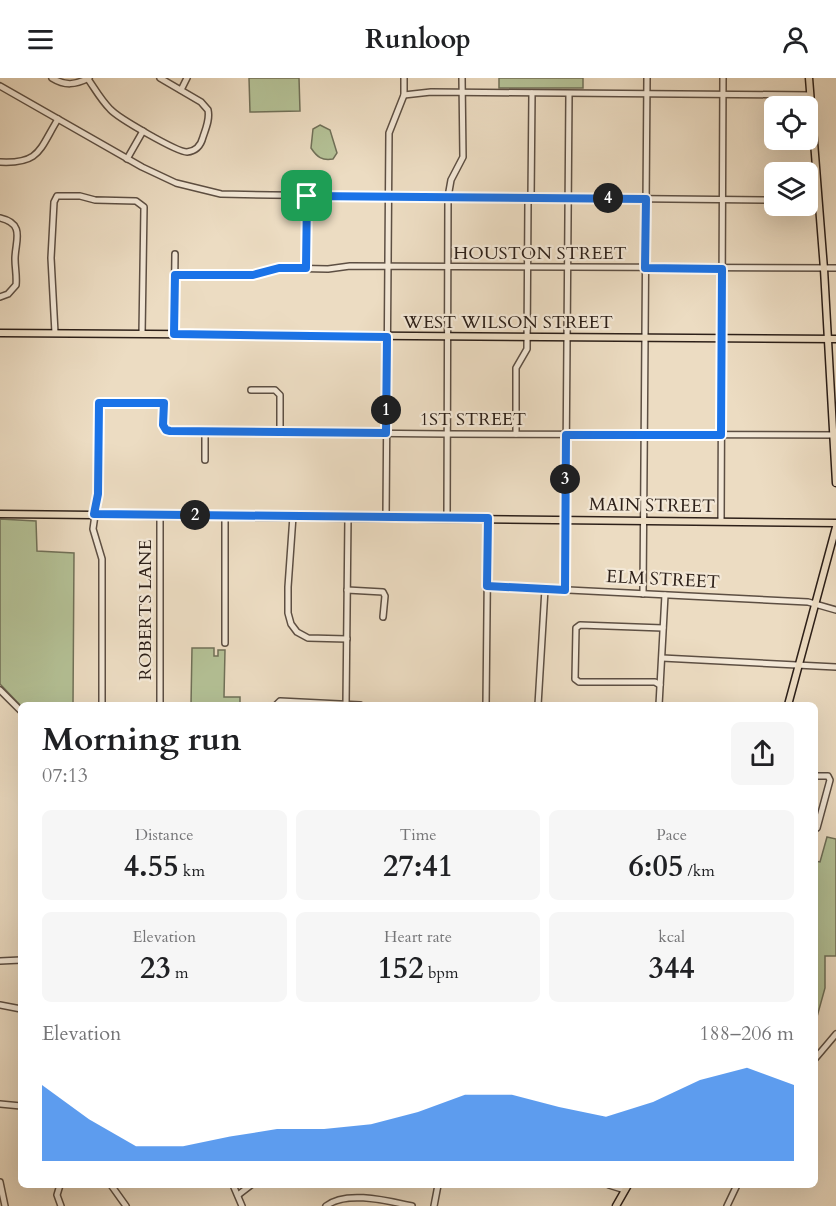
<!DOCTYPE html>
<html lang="en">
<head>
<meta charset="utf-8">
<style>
	:root { --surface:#fff; --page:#f6f6f6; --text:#202124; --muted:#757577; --accent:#1a73e8 }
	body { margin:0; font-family:Cardo,serif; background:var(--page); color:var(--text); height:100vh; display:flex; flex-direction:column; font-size:22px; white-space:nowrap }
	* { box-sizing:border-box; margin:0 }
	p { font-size:20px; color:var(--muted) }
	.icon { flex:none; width:33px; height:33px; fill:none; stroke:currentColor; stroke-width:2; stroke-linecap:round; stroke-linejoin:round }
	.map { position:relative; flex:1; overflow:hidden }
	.panel { position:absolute; left:18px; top:624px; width:800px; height:486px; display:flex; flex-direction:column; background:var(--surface); border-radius:9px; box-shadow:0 6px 24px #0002 }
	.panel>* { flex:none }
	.controls { position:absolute; left:764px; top:18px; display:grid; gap:12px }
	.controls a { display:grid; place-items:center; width:54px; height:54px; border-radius:9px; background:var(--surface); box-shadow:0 6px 24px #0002; font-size:30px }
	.pin { position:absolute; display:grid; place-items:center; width:51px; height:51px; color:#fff; margin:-26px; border-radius:12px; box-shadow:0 3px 9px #0006 }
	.km { position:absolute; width:30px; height:30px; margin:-15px; border-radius:50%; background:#222; color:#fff; font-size:16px; line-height:30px; text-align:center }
	.round { display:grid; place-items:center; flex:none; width:63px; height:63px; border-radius:9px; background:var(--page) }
	.headline { display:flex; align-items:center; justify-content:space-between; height:102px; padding:0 24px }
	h1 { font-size:33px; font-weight:600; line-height:45px }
	.figures { display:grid; grid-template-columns:repeat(3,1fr); gap:9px; height:102px; padding:6px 24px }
	.figures div { display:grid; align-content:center; border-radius:9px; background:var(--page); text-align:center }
	.figures b { font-size:30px; font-weight:600 }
	.figures small { font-size:16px; font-weight:400 }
	.figures p { font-size:16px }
	.chart { height:168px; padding:12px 24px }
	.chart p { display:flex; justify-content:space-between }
	.chart svg { width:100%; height:108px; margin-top:6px; fill:var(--accent); opacity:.7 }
	header { display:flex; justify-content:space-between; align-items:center; height:78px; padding:0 24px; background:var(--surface); font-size:27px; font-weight:600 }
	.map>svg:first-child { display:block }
	.green { fill:#b4c196; stroke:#707058; stroke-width:1.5 }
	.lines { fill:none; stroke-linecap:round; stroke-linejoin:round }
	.minor-casing { stroke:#5d4f43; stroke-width:8 }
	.major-casing { stroke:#2d2019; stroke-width:9 }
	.minor { stroke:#f3e8d7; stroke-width:5 }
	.major { stroke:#ecdcc2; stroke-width:6 }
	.route-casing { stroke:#fff; stroke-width:12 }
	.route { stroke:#1a73e8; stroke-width:8 }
	.labels { text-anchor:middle; stroke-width:4.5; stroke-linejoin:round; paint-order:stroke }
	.street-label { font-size:18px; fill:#2d2019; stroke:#f3e8d7 }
</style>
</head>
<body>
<header><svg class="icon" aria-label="menu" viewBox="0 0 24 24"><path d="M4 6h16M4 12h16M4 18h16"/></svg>Runloop<svg class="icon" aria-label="person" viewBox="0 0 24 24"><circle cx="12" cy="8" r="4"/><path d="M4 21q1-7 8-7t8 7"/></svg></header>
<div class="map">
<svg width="836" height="1128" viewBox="0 0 836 1128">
	<rect width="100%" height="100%" fill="#ecdcc2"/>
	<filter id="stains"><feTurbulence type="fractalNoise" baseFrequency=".00333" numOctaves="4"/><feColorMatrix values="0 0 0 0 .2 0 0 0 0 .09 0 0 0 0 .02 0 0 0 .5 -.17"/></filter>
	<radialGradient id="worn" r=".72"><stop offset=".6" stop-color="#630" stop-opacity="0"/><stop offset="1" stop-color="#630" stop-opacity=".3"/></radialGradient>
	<g class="green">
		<path d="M249,0H299L300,33L250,34Z"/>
		<rect x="499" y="0" width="84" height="10"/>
		<path d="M320,47L330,52L337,75L333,81C322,83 317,79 311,70L313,51Z"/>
		<path d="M0,441L36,443L37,473L74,475L73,627L21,628L0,606Z"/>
		<path d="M192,570H214V578H218V572H225L224,619H240V627H191Z"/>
		<path d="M827,759L836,761V878H825V910L815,946V783L820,784Z"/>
	</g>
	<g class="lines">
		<defs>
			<g id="minor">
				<path d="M52,0C65,8 75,7 89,0"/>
				<path d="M88,1C95,11 101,22 110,31C118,40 177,74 187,74C197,73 201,67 203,59C206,50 210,41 208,32L201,24L160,0"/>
				<path d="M0,8L142,89L176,105L221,116L271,117L774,122"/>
				<path d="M181,12L187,0"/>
				<path d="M404,17L431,14L810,17"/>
				<path d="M127,81L143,53"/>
				<path d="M0,84C40,86 39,72 58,41"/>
				<path d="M807,122H817"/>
				<path d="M0,140C26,146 15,163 15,181C15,190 17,198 16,207L8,216L0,219"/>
				<path d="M306,190L307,118"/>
				<path d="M175,197H253L279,190L328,191L350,188L836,190"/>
				<path d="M55,255L51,180L54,124L57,118H80L95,122L136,123L144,129L142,256"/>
				<path d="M174,256L175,176"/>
				<path d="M251,312H275L280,317V354"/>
				<path d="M205,354V382"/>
				<path d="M516,356V290L527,271L528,125L531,120L532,15"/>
				<path d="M160,437V627"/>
				<path d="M293,438L288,509V535L291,546L297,554L308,560L347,561"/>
				<path d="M386,439L389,55L404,17V0"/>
				<path d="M447,440L448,119L451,102L463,79L462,0"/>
				<path d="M721,443L723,0"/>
				<path d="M487,508L808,524L836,532"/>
				<path d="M347,512L383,514L385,518L383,539"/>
				<path d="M565,512L569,16"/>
				<path d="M643,516L647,0"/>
				<path d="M225,565V438"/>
				<path d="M662,580L836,589"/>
				<path d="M660,607L655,604H579L575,601L576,550L580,547L663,550"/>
				<path d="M0,612L21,633"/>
				<path d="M346,626L348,439"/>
				<path d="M102,627V481L93,451L98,416L99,325H164L163,347L166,352L170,353L447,356L836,357"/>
				<path d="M276,627L280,623L360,627"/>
				<path d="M486,627L488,440"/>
				<path d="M538,627L545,511"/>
				<path d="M659,627L665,517"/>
				<path d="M814,698H828L830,702L817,750L814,752"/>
				<path d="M0,883L21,882"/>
				<path d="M0,927L21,931"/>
				<path d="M814,982L836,956"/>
				<path d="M0,1026L21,1028"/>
				<path d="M0,1104L5,1128"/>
				<path d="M60,1107L57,1117L61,1128"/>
				<path d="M111,1107L126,1128"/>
				<path d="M233,1107L242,1128"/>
				<path d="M609,1107L625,1112"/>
				<path d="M238,1117L251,1107"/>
				<path d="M326,1128C346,1112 388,1123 412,1128"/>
				<path d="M434,1128L438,1107"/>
				<path d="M727,1128L737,1107"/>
			</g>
			<g id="major">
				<path d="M809,0L824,191L836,405"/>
				<path d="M0,255L836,261"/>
				<path d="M0,436L836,445"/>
				<path d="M788,627L836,449"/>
				<path d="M616,1128L628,1107"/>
			</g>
		</defs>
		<use href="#minor" class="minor-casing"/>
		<use href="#major" class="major-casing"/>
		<use href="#minor" class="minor"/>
		<use href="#major" class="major"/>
	</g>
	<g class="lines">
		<defs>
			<path id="route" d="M307,118L646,121L645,190L722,191L721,357H566L565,512L487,508L488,440L94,436L98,416L99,325H164L163,347L166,352L170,353L386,355L387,259L174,256L175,197H253L279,190H306Z"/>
		</defs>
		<use href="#route" class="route-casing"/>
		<use href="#route" class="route"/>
	</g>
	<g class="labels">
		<g class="street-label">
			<text x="540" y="181">HOUSTON STREET</text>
			<text x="508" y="250">WEST WILSON STREET</text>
			<text x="473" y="347">1ST STREET</text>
			<text transform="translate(652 427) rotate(1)" y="6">MAIN STREET</text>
			<text transform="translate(663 501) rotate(3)" y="6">ELM STREET</text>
			<text transform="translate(145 532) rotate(-90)" y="6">ROBERTS LANE</text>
		</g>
	</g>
	<rect width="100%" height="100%" filter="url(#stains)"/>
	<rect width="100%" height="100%" fill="url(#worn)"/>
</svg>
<div class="controls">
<a><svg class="icon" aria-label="locate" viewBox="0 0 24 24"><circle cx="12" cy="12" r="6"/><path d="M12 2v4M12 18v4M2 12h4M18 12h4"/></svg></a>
<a><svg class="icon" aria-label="layers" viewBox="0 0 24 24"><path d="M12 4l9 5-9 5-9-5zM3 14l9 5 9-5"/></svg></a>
</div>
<div class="pin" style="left:307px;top:118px;background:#1e9e55"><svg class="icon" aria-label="arrive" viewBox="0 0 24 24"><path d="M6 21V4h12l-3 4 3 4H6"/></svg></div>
<b class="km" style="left:386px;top:332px">1</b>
<b class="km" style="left:195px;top:437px">2</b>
<b class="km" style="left:565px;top:401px">3</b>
<b class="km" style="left:608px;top:120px">4</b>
<section class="panel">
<div class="headline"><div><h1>Morning run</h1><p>07:13</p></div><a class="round"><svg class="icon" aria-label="share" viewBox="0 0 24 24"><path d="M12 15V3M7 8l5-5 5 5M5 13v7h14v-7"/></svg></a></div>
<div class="figures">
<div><p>Distance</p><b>4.55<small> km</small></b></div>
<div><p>Time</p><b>27:41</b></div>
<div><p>Pace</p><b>6:05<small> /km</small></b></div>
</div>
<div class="figures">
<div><p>Elevation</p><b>23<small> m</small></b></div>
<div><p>Heart rate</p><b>152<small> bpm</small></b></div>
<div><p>kcal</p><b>344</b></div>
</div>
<div class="chart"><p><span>Elevation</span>188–206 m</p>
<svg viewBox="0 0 160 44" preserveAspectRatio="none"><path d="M0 44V13L10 27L20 38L30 38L40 34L50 31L60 31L70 29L80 24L90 17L100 17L110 22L120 26L130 20L140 11L150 6L160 13V44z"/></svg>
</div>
</section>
</div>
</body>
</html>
